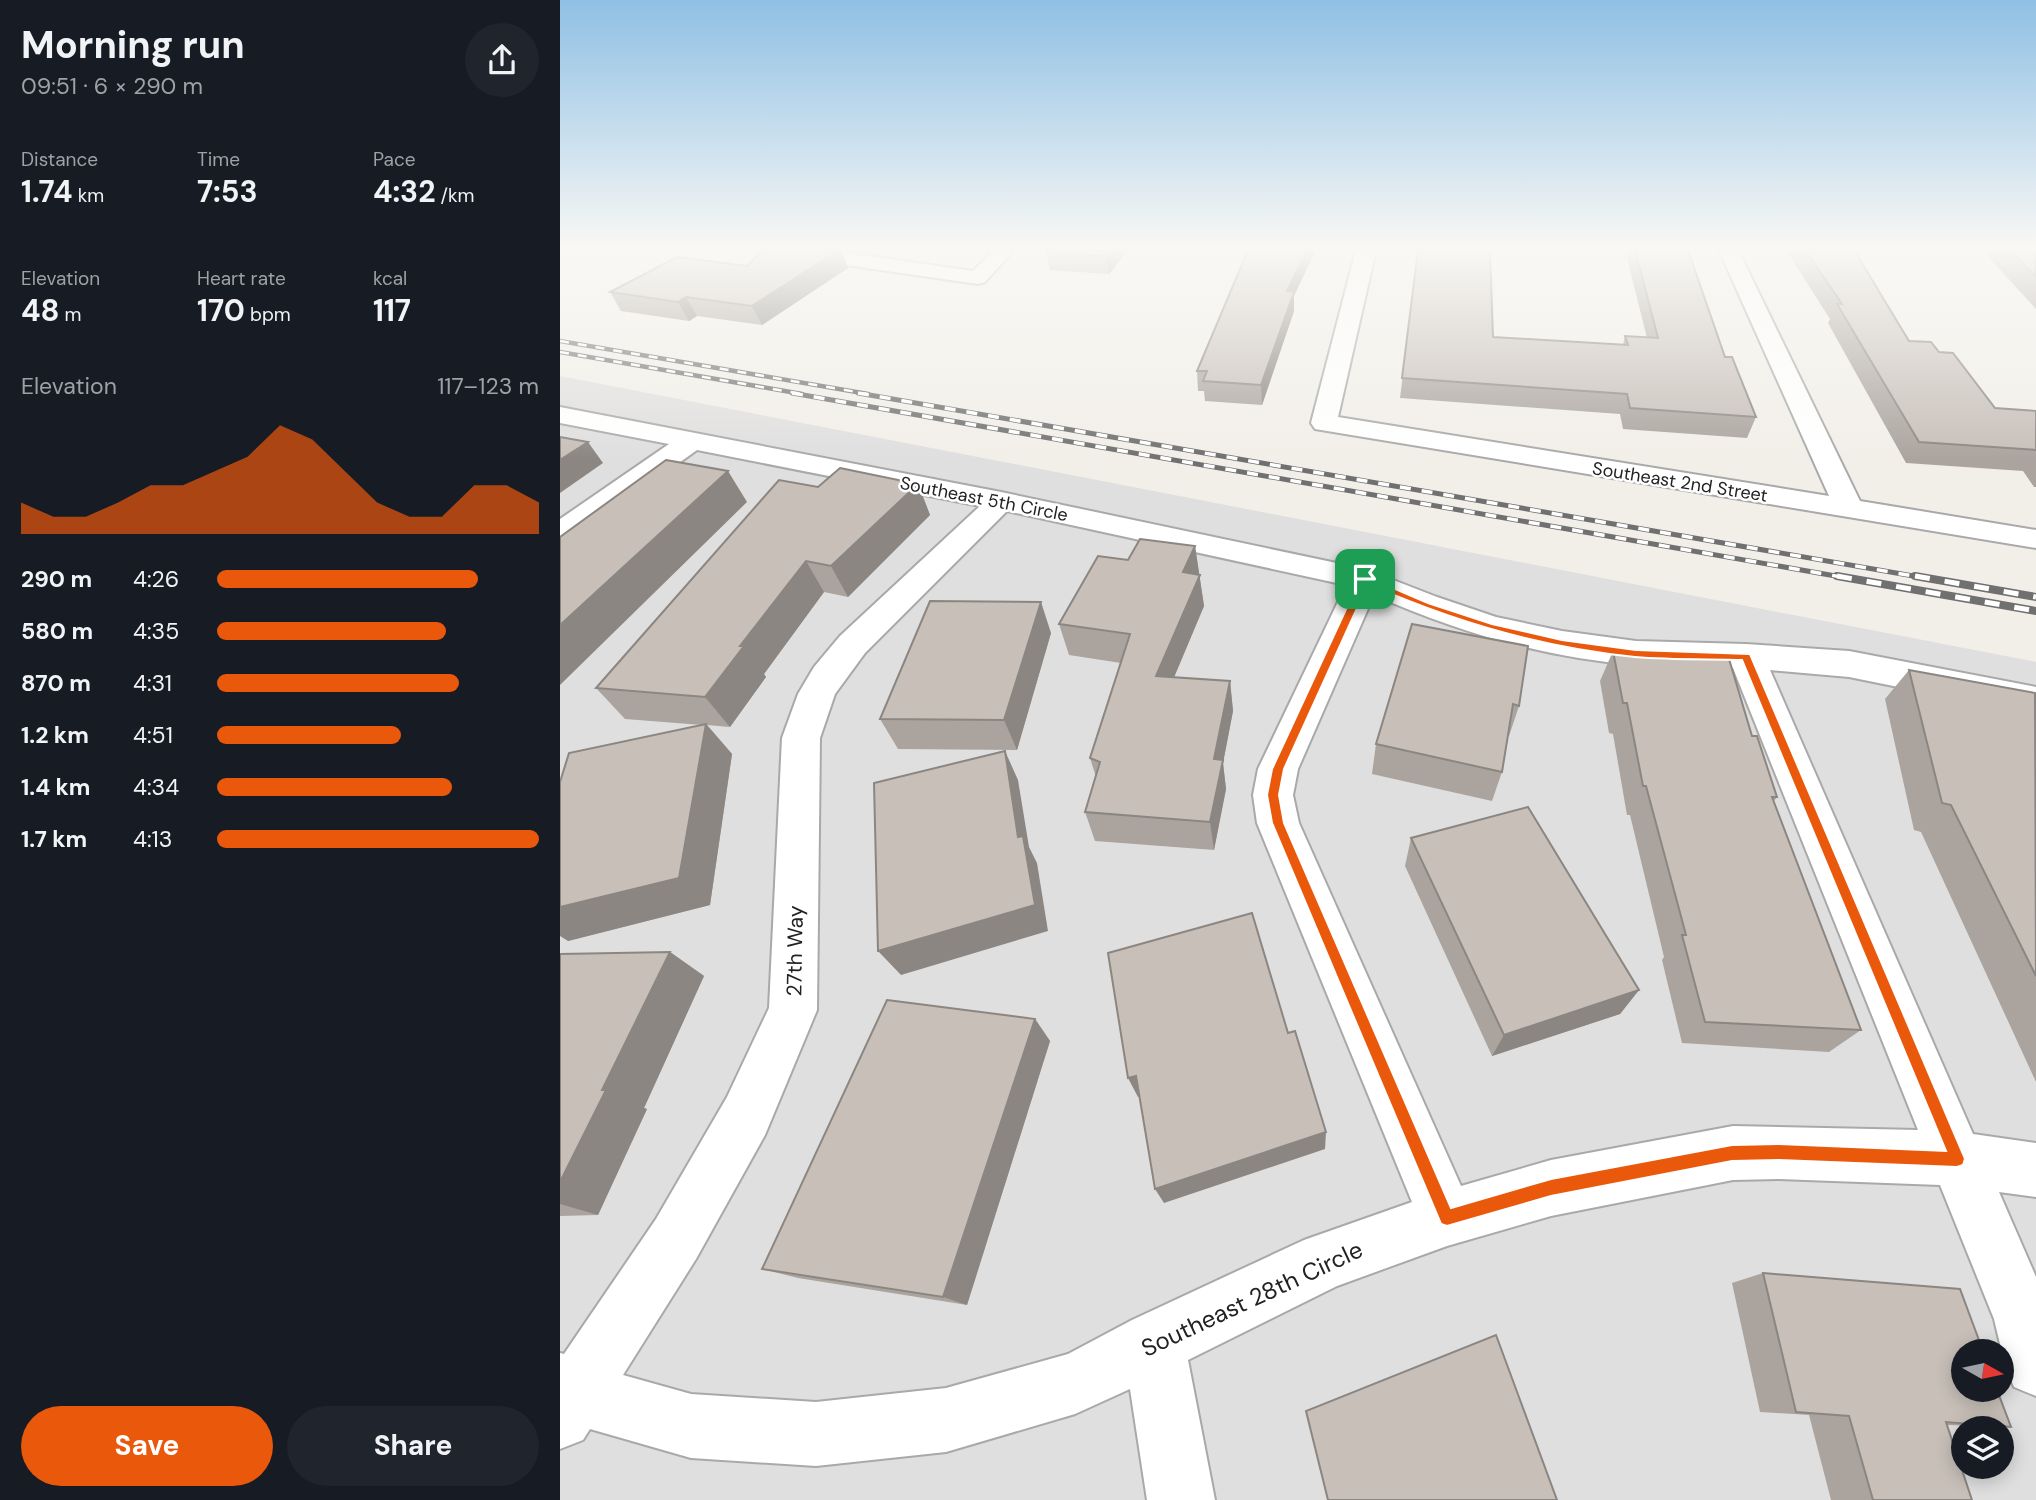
<!DOCTYPE html>
<html lang="en">
<head>
<meta charset="utf-8">
<style>
	:root { --surface:#171b24; --page:#20242c; --text:#f1f3f6; --muted:#9ea1a6; --accent:#ea580c }
	body { margin:0; font-family:"DM Sans",sans-serif; background:var(--page); color:var(--text); height:100vh; display:flex; flex-direction:column; font-size:26px; white-space:nowrap }
	* { box-sizing:border-box; margin:0 }
	p { font-size:23px; color:var(--muted) }
	.icon { flex:none; width:38px; height:38px; fill:none; stroke:currentColor; stroke-width:2; stroke-linecap:round; stroke-linejoin:round }
	.map { position:relative; flex:1; overflow:hidden }
	.side { display:flex; flex-direction:column; background:var(--surface); width:560px }
	.side>* { flex:none }
	.needle { width:46px; rotate:99deg }
	.controls { position:absolute; left:1391px; top:1339px; display:grid; gap:14px }
	.controls a { display:grid; place-items:center; width:63px; height:63px; border-radius:50%; background:var(--surface); box-shadow:0 4px 18px #0003; font-size:35px }
	.pin { position:absolute; display:grid; place-items:center; width:60px; height:60px; color:#fff; margin:-30px; border-radius:14px; box-shadow:0 4px 10px #0006 }
	.round { display:grid; place-items:center; flex:none; width:74px; height:74px; border-radius:37px; background:var(--page) }
	.headline { display:flex; align-items:center; justify-content:space-between; height:119px; padding:0 21px }
	h1 { font-size:38px; font-weight:700; line-height:52px }
	.stats { display:grid; grid-template-columns:repeat(3,1fr); gap:10px; height:119px; padding:7px 21px }
	.stats div { display:grid; align-content:center }
	.stats b { font-size:30px; font-weight:700 }
	.stats small { font-size:19px; font-weight:400 }
	.stats p { font-size:19px }
	.chart { height:196px; padding:14px 21px }
	.chart p { display:flex; justify-content:space-between }
	.chart svg { width:100%; height:126px; margin-top:7px; fill:var(--accent); opacity:.7 }
	.cta { display:flex; gap:14px; margin-top:auto; padding:14px 21px }
	.cta a { flex:1; height:80px; border-radius:42px; background:var(--accent); color:#fff; font-size:28px; font-weight:700; line-height:80px; text-align:center }
	.cta a+a { background:var(--page); color:var(--text) }
	ul { padding:0 21px; list-style:none; font-size:23px }
	li { display:grid; grid-template-columns:112px 84px 1fr; align-items:center; height:52px }
	li i { height:18px; border-radius:9px; background:var(--accent) }
	main { display:flex; flex:1; min-height:0 }
	.map>svg:first-child { display:block }
	.residential { fill:#e0dfdf; fill-rule:evenodd }
	.lines { fill:none; stroke-linecap:round; stroke-linejoin:round }
	.minor-casing { stroke:#a9a9a9; stroke-width:4 }
	.minor { fill:#fff; fill-rule:evenodd }
	.rail-far2-casing { stroke:#707070; stroke-width:4.5 }
	.rail-far1-casing { stroke:#707070; stroke-width:5 }
	.rail-casing { stroke:#707070; stroke-width:8 }
	.rail-far2 { stroke:#fff; stroke-width:2.5; stroke-dasharray:9; stroke-linecap:butt }
	.rail-far1 { stroke:#fff; stroke-width:3.5; stroke-dasharray:11; stroke-linecap:butt }
	.rail { stroke:#fff; stroke-width:5; stroke-dasharray:15; stroke-linecap:butt }
	.wall { fill:#aba49e }
	.shaded-wall { fill:#8b8681 }
	.building { fill:#c7bfb8; stroke:#8b8681; stroke-width:2 }
	.route { fill:#ea580c; stroke:#fff; stroke-width:2; fill-rule:evenodd }
	.labels { text-anchor:middle; stroke-width:5; stroke-linejoin:round; paint-order:stroke }
	.far-street-label { font-size:18px; fill:#222; stroke:#fff }
	.street-label { font-size:21px; fill:#222; stroke:#fff }
	.near-street-label { font-size:24px; fill:#222; stroke:#fff }
</style>
</head>
<body>
<main>
<section class="side">
<div class="headline"><div><h1>Morning run</h1><p>09:51 · 6 × 290 m</p></div><a class="round"><svg class="icon" aria-label="share" viewBox="0 0 24 24"><path d="M12 15V3M7 8l5-5 5 5M5 13v7h14v-7"/></svg></a></div>
<div class="stats">
<div><p>Distance</p><b>1.74<small> km</small></b></div>
<div><p>Time</p><b>7:53</b></div>
<div><p>Pace</p><b>4:32<small> /km</small></b></div>
</div>
<div class="stats">
<div><p>Elevation</p><b>48<small> m</small></b></div>
<div><p>Heart rate</p><b>170<small> bpm</small></b></div>
<div><p>kcal</p><b>117</b></div>
</div>
<div class="chart"><p><span>Elevation</span>117–123 m</p>
<svg viewBox="0 0 160 44" preserveAspectRatio="none"><path d="M0 44V33L10 38L20 38L30 33L40 27L50 27L60 22L70 17L80 6L90 11L100 22L110 33L120 38L130 38L140 27L150 27L160 33V44z"/></svg>
</div>
<ul>
<li><b>290 m</b>4:26<i style="width:81%"></i></li>
<li><b>580 m</b>4:35<i style="width:71%"></i></li>
<li><b>870 m</b>4:31<i style="width:75%"></i></li>
<li><b>1.2 km</b>4:51<i style="width:57%"></i></li>
<li><b>1.4 km</b>4:34<i style="width:73%"></i></li>
<li><b>1.7 km</b>4:13<i style="width:100%"></i></li>
</ul>
<div class="cta"><a>Save</a><a>Share</a></div>
</section>
<div class="map">
<svg width="1476" height="1500" viewBox="0 0 1476 1500">
	<rect width="100%" height="100%" fill="#f2efe9"/>
	<path class="residential" d="M0,376L1476,662V1500H0ZM1404,1351H1442V1390H1404ZM1404,1428H1442V1466H1404Z"/>
	<g class="lines">
		<defs>
			<g id="minor">
				<path d="M214,250H267L413,271L434,250H454L425,282L418,284L223,256Z"/>
				<path d="M796,250H816L778,417L1269,496L1159,250H1178L1300,501L1476,530V548L755,429L751,423Z"/>
				<path d="M0,407L441,492L805,569L877,597L936,617L1002,631L1076,641L1186,644L1289,651L1476,687V715L1289,677L1210,670L1413,1134L1476,1143V1197L1439,1192L1476,1277V1396L1454,1387L1445,1365L1434,1319L1380,1185L1219,1179L1173,1180L991,1216L887,1246L777,1286L628,1360L655,1500H587L570,1389L515,1414L386,1452L256,1466L131,1458L30,1429L23,1440L0,1449V1353L4,1354L96,1219L167,1097L209,1008L222,738L238,694L254,667L280,636L420,506L137,450L11,540L0,542V519L109,444L0,423ZM447,511L786,585L698,769L693,795L697,823L852,1202L744,1240L572,1320L508,1354L386,1388L256,1402L131,1394L63,1375L136,1259L205,1135L257,1010L260,738L275,694L305,653ZM814,595C897,632 986,658 1077,665C1109,668 1141,667 1173,668L1358,1130L1173,1126L991,1160L901,1186L739,823L733,795L738,769Z"/>
			</g>
		</defs>
		<use href="#minor" class="minor-casing"/>
		<use href="#minor" class="minor"/>
		<defs>
			<g id="rail-far2">
				<path d="M0,341L308,394"/>
				<path d="M0,352L242,394"/>
			</g>
			<g id="rail-far1">
				<path d="M232,393L1287,578"/>
				<path d="M298,393L1365,578"/>
			</g>
			<g id="rail">
				<path d="M1277,576L1476,611"/>
				<path d="M1355,576L1476,597"/>
			</g>
		</defs>
		<use href="#rail-far2" class="rail-far2-casing"/>
		<use href="#rail-far1" class="rail-far1-casing"/>
		<use href="#rail" class="rail-casing"/>
		<use href="#rail-far2" class="rail-far2"/>
		<use href="#rail-far1" class="rail-far1"/>
		<use href="#rail" class="rail"/>
	</g>
	<g class="wall">
		<path d="M289,250H314L310,253Z"/>
		<path d="M568,250L549,274L490,270L486,252Z"/>
		<path d="M858,250L933,337L1063,345L1065,336L1087,338L1065,250H1128L1165,357L1196,417L1187,438L1063,429L1060,414L840,398Z"/>
		<path d="M1226,250H1294L1349,341L1379,352L1435,408L1476,411V487H1474L1463,471L1346,463L1268,323L1270,319Z"/>
		<path d="M1422,250H1476V309Z"/>
		<path d="M187,266L288,268L202,325L137,316L129,321L61,311L50,292Z"/>
		<path d="M734,296V311L702,405L645,401L644,391H638L637,371Z"/>
		<path d="M358,484L370,515L288,597L264,592L204,674L206,677L170,727L147,725L172,754L150,905L8,941L142,725L65,719L36,688L258,487Z"/>
		<path d="M635,546L644,606L614,677L670,681L673,711L663,763L666,789L654,850L535,841L525,812L536,777L530,758L561,663L509,655L499,624L568,560Z"/>
		<path d="M852,624L959,706L949,736H948L942,772L932,801L812,774L816,744Z"/>
		<path d="M491,633L457,750L338,749L320,719Z"/>
		<path d="M1053,651L1192,736L1217,797L1214,801L1301,1030L1269,1052L1122,1043L1102,960L1104,957L1070,815H1067L1053,734L1049,733L1040,681Z"/>
		<path d="M1349,670L1476,694V1082L1361,832L1354,830L1325,699Z"/>
		<path d="M851,838L1079,990L1060,1014L932,1056L845,866Z"/>
		<path d="M110,952L144,976L84,1108L87,1109L38,1215L0,1216V954Z"/>
		<path d="M475,1019L490,1041L407,1305L238,1278L202,1269Z"/>
		<path d="M1203,1273L1451,1427L1387,1425L1412,1500H1271L1249,1415L1200,1412L1172,1283Z"/>
	</g>
	<g class="shaded-wall">
		<path d="M279,250H281L288,268L202,325L192,306Z"/>
		<path d="M550,250H568L549,274L546,256Z"/>
		<path d="M747,250H756L734,296V311L702,405L701,385L727,291Z"/>
		<path d="M126,297L137,316L129,321L118,302Z"/>
		<path d="M28,442L43,463L0,493V460Z"/>
		<path d="M168,471L187,502L0,685V625Z"/>
		<path d="M358,484L370,515L288,597L271,566Z"/>
		<path d="M635,546L644,606L602,706L596,676L623,572Z"/>
		<path d="M246,561L264,592L204,674L206,677L170,727L145,697L180,646Z"/>
		<path d="M481,602L491,633L457,750L444,720Z"/>
		<path d="M670,681L673,711L663,763L666,789L654,850L650,822L654,759Z"/>
		<path d="M146,724L172,754L150,905L8,941L0,936V907Z"/>
		<path d="M445,751L458,780L469,847L477,863L488,931L341,975L318,951L458,837Z"/>
		<path d="M110,952L144,976L84,1108L87,1109L38,1215L0,1204V1182L42,1090Z"/>
		<path d="M1079,990L1060,1014L932,1056L944,1035Z"/>
		<path d="M475,1019L490,1041L407,1305L383,1297Z"/>
		<path d="M576,1076L585,1095L578,1097L568,1078Z"/>
		<path d="M766,1132L765,1149L604,1203L595,1189Z"/>
	</g>
	<g class="building">
		<path d="M203,250H279L192,306L126,297L118,302L50,292L117,257L187,266Z"/>
		<path d="M487,250H550L546,256L486,252Z"/>
		<path d="M688,250H747L727,291L734,292L701,385L643,381L647,371H637Z"/>
		<path d="M858,250H930L933,337L1068,345L1065,336L1098,338L1075,250H1128L1165,357H1172L1196,417L1070,408L1067,394L842,378Z"/>
		<path d="M1245,250H1294L1349,341L1371,342L1379,352L1393,353L1435,408L1476,411V450L1359,442L1277,304H1282Z"/>
		<path d="M1450,250H1476V277Z"/>
		<path d="M0,437L28,442L0,460Z"/>
		<path d="M106,460L168,471L0,625V537Z"/>
		<path d="M280,468L358,484L271,566L246,561L180,646H184L145,697L36,688L219,480L258,487Z"/>
		<path d="M580,539L635,546L623,572L640,575L596,676L670,681L654,759L663,760L650,822L525,812L540,762L530,758L570,634L499,624L538,556L568,560Z"/>
		<path d="M370,601L481,602L444,720L320,719Z"/>
		<path d="M852,624L968,646L959,706L953,704L942,772L816,744Z"/>
		<path d="M1053,651L1169,659L1192,736H1197L1217,797H1212L1301,1030L1145,1022L1122,935H1126L1086,786H1083L1067,703H1063Z"/>
		<path d="M1349,670L1475,693L1476,976L1391,805L1382,803Z"/>
		<path d="M146,724L119,878L0,907V782L9,753Z"/>
		<path d="M445,751L458,837L463,836L475,905L318,951L314,783Z"/>
		<path d="M968,807L1079,990L944,1035L851,838Z"/>
		<path d="M692,913L728,1033L735,1031L766,1132L595,1189L576,1076L568,1078L548,953Z"/>
		<path d="M110,952L42,1090H46L0,1182V954Z"/>
		<path d="M327,1000L475,1019L383,1297L202,1269Z"/>
		<path d="M1203,1273L1400,1289L1423,1351H1404V1390H1437L1451,1427L1386,1422L1412,1500H1313L1289,1416L1236,1412Z"/>
		<path d="M936,1335L997,1500H768L746,1411Z"/>
	</g>
	<linearGradient id="sky" x2="0" y2="1"><stop stop-color="#8fc0e4"/><stop offset="0.54" stop-color="#f9f8f5"/><stop offset="1" stop-color="#f9f8f5" stop-opacity="0"/></linearGradient>
	<rect width="1476" height="460" fill="url(#sky)"/>
	<path class="route" d="M805,576L868,603L932,624L1002,640L1076,650L1190,654L1403,1154L1405,1159L1403,1165L1397,1167L1219,1160L1172,1161L991,1196L887,1226L881,1224L712,823L707,795L712,769L800,579ZM808,584C894,622 982,648 1075,657C1111,660 1147,659 1182,660L1386,1151L1219,1144L1172,1145L991,1179L891,1208L724,823L719,795L724,769Z"/>
	<g class="labels">
		<g class="far-street-label">
			<text transform="translate(1120 482) rotate(9)" y="6">Southeast 2nd Street</text>
			<text transform="translate(424 499) rotate(11)" y="6">Southeast 5th Circle</text>
		</g>
		<g class="street-label">
			<text transform="translate(235 951) rotate(-89)" y="7">27th Way</text>
		</g>
		<g class="near-street-label">
			<text transform="translate(692 1299) rotate(-25)" y="8">Southeast 28th Circle</text>
		</g>
	</g>
</svg>
<div class="controls">
<a><svg class="needle" viewBox="-14 -14 28 28"><path d="M0-13l5 13h-10z" fill="#e53935"/><path d="M0 13l5-13h-10z" fill="#9ea1a6"/></svg></a>
<a><svg class="icon" aria-label="layers" viewBox="0 0 24 24"><path d="M12 4l9 5-9 5-9-5zM3 14l9 5 9-5"/></svg></a>
</div>
<div class="pin" style="left:805px;top:579px;background:#1e9e55"><svg class="icon" aria-label="arrive" viewBox="0 0 24 24"><path d="M6 21V4h12l-3 4 3 4H6"/></svg></div>
</div>
</main>
</body>
</html>
